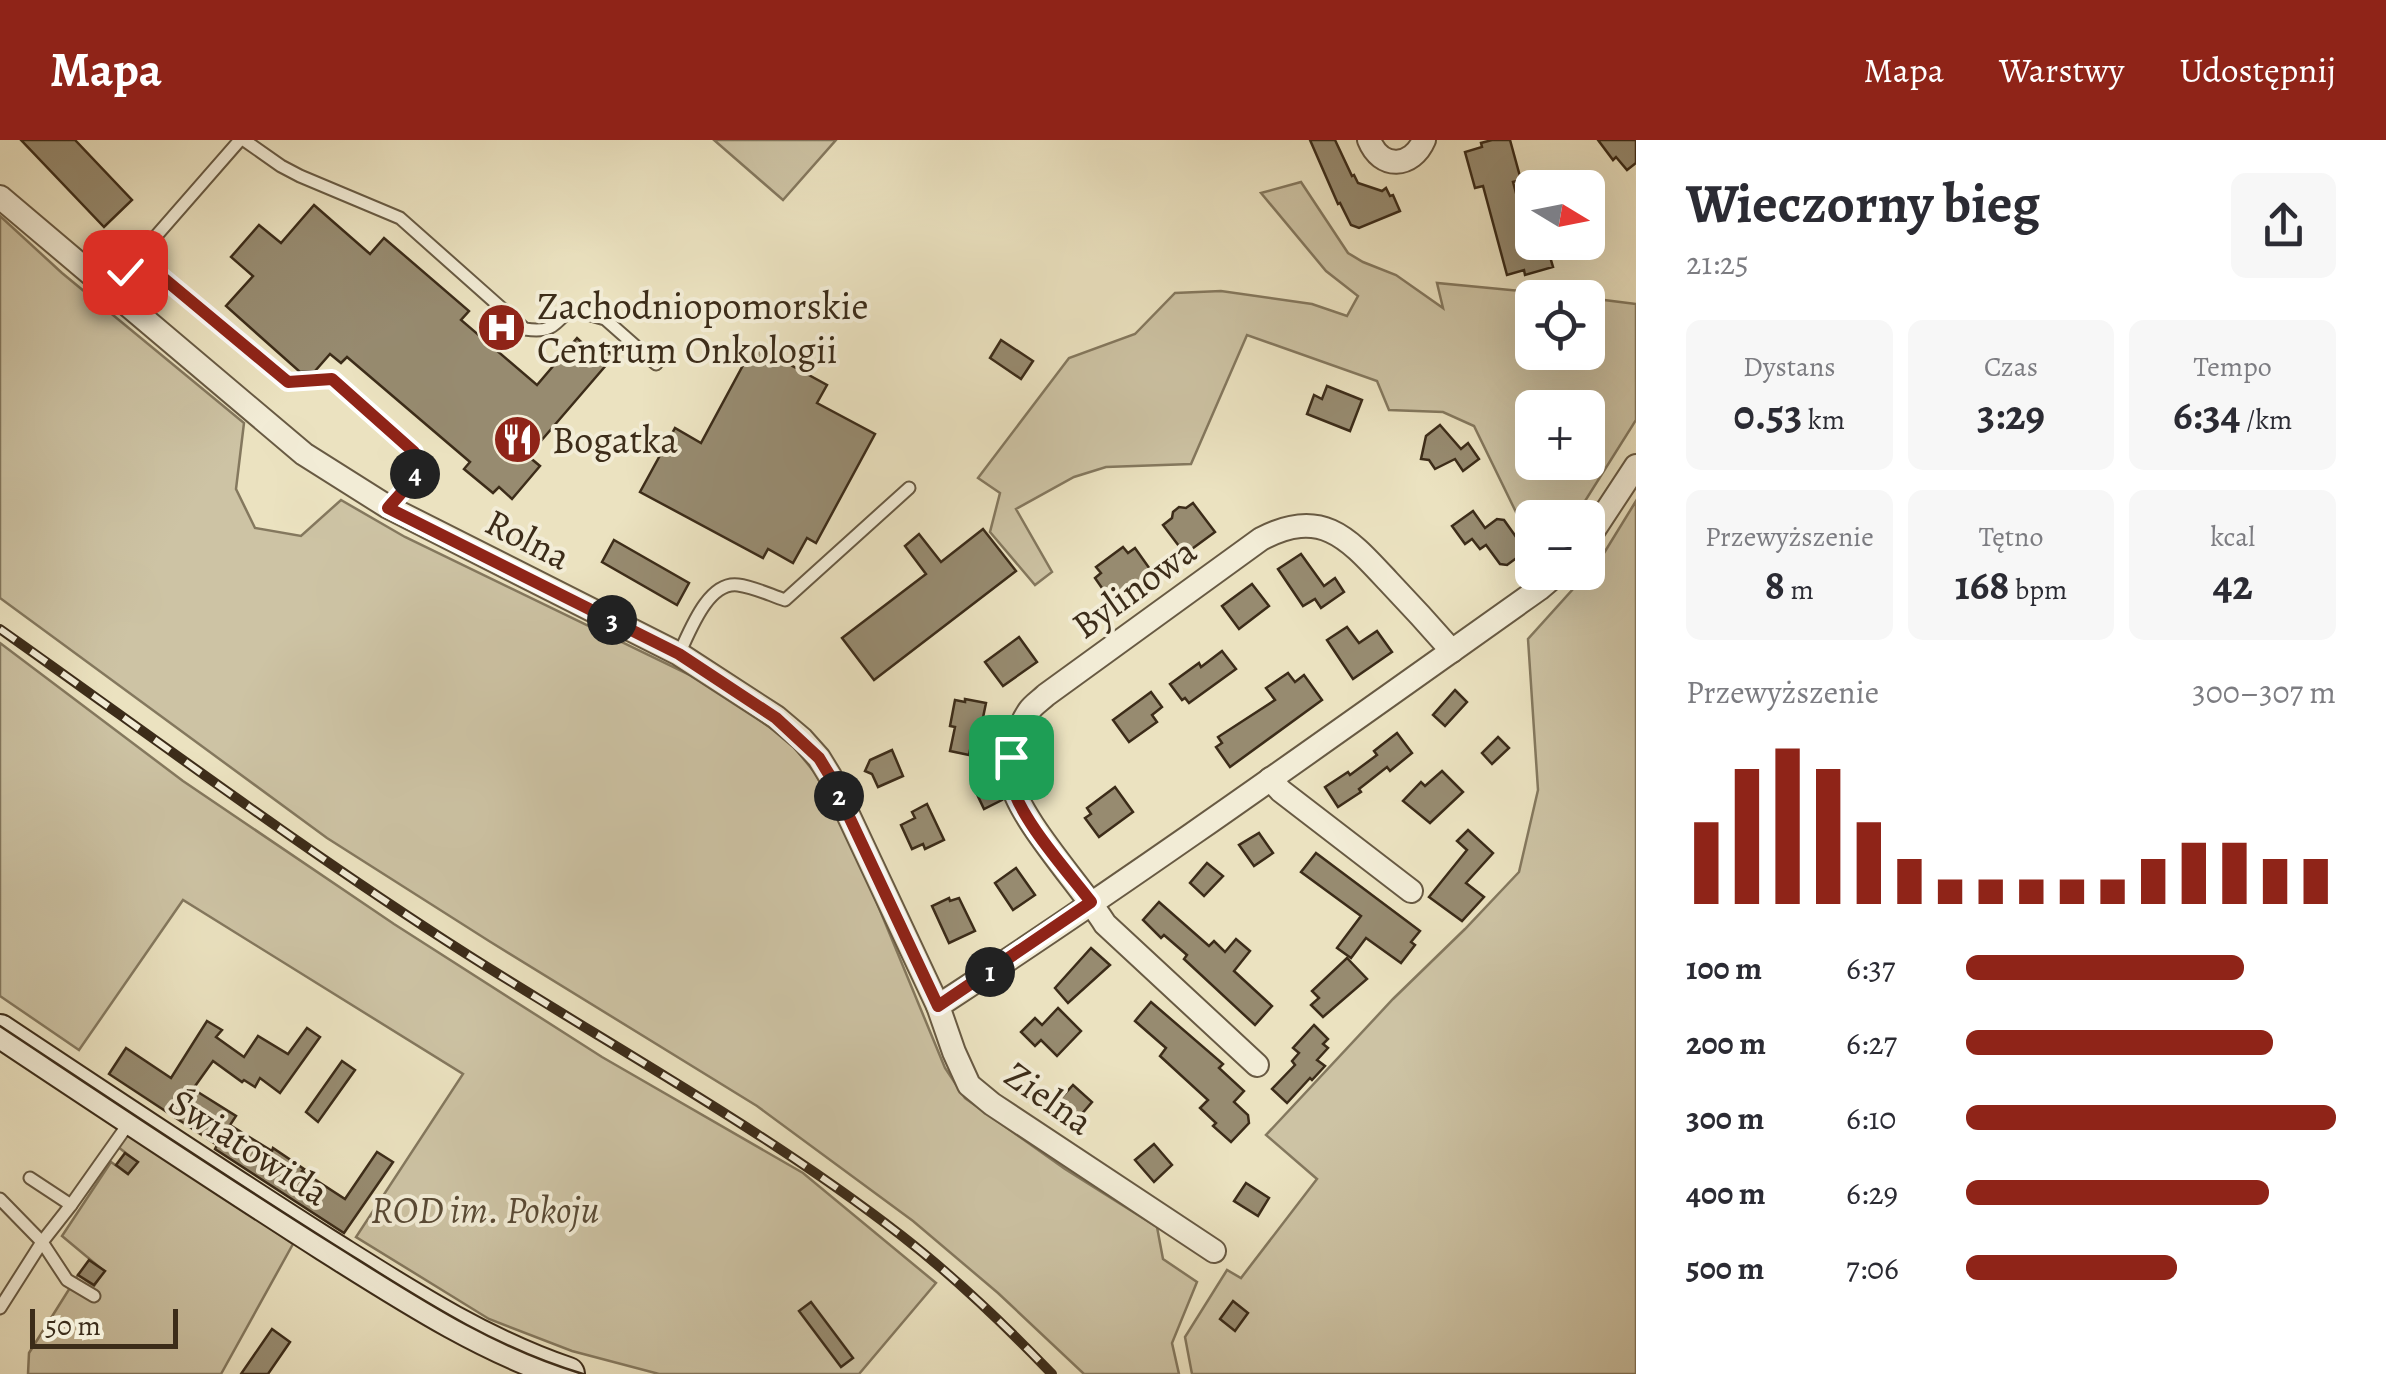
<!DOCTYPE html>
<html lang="pl">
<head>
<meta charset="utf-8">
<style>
	:root { --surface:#fff; --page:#f7f7f7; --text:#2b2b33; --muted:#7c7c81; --accent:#8f2418 }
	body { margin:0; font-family:Alegreya,serif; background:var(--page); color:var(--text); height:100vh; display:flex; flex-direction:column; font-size:38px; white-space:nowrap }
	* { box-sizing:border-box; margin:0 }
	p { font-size:32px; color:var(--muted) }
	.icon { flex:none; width:55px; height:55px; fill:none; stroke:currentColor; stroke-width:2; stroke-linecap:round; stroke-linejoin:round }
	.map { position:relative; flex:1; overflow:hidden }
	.sheet { display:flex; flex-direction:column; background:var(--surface); width:750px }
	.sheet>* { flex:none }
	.needle { width:65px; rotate:100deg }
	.buttons { position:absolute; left:1515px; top:30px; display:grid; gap:20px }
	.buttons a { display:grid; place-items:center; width:90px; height:90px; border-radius:15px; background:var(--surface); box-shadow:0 10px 40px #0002; font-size:50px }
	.scale { position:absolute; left:30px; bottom:25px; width:148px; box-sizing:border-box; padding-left:10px; border:5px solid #3c2c19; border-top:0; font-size:28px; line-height:35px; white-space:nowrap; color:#3c2c19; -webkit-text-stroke:8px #f2ecd6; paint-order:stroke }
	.pin { position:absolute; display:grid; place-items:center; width:85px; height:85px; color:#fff; margin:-42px; border-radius:20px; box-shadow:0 5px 15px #0006 }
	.km { position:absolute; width:50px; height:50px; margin:-25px; border-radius:50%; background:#222; color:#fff; font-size:28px; line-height:50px; text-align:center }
	.round { display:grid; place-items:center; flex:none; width:105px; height:105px; border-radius:15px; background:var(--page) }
	.overview { display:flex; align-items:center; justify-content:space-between; height:170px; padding:0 50px }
	h1 { font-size:55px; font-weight:700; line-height:75px }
	.figures { display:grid; grid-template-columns:repeat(3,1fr); gap:15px; height:170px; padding:10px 50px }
	.figures div { display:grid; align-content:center; border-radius:15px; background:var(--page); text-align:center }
	.figures b { font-size:42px; font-weight:700 }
	.figures small { font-size:28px; font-weight:400 }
	.figures p { font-size:28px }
	.chart { height:280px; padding:20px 50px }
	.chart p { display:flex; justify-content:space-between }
	.chart svg { width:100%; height:180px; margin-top:10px; stroke:var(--accent); stroke-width:6 }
	ul { padding:0 50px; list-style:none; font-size:32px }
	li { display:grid; grid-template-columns:160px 120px 1fr; align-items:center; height:75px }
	li i { height:25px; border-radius:12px; background:var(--accent) }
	header { display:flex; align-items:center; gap:60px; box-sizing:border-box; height:140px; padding:0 50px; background:var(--accent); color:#fff }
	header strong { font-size:48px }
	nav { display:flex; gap:55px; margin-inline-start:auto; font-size:35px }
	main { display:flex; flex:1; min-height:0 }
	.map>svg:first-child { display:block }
	.green { fill:#cdc3a4; stroke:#84785e; stroke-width:2.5; fill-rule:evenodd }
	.building { fill:#978b70; stroke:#3c2c19; stroke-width:2.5 }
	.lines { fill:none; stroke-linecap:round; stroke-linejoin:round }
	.lane-casing { stroke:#685a43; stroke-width:15 }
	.street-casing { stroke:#685a43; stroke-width:26 }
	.secondary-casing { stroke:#3c2c19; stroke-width:36 }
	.lane { stroke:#f2ecd6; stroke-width:11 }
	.street { stroke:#f2ecd6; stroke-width:22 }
	.secondary { stroke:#f2ecd6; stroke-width:32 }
	.tram { stroke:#3c2c19; stroke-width:2.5 }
	.rail-casing { stroke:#3c2c19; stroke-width:10 }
	.rail { stroke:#f2ecd6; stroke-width:6; stroke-dasharray:19; stroke-linecap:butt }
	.route-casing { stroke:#fff; stroke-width:20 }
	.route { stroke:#8f2418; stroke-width:12 }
	.labels { text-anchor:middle; stroke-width:8; stroke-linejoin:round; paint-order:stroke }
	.poi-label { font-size:38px; fill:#3c2c19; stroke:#f2ecd6; text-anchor:start }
	.street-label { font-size:38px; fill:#3c2c19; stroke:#f2ecd6 }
	.park-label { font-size:38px; font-style:italic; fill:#594a35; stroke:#f2ecd6 }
</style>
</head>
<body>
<header>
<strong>Mapa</strong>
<nav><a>Mapa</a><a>Warstwy</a><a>Udostępnij</a></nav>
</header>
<main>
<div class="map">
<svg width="1636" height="1234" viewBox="0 0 1636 1234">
	<rect width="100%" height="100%" fill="#ebe2c0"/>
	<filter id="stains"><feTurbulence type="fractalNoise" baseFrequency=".002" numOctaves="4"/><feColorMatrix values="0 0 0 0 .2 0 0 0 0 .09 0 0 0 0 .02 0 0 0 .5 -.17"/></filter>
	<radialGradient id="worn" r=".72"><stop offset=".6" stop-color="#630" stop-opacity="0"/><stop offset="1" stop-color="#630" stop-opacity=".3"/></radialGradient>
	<g class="green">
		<path d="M714,0H836L783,60Z"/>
		<path d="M1301,42L1348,113L1363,122L1396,135L1443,168L1437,143L1584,157L1532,158V212H1588V158L1636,164V280L1575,377L1532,378V405L1474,286L1443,272L1389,270L1377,241L1247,195L1191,324L1106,327L1074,337L1016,369L1052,432L1035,445L990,392L1000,353L978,338L1069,218L1135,194L1175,153L1221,151L1312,164L1347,176L1358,156L1326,131L1261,53ZM1532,268H1588V322H1532Z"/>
		<path d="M0,76L62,133L244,283L236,349L255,388L301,396L341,360L405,397L690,535L746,570L790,602L815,633L851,700L945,928L965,958L1065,1029L1157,1087L1163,1119L1197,1142L1172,1203L1179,1234H1084L998,1153L913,1081L757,966L489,801L327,698L0,458Z"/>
		<path d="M1636,361V1234H1192L1185,1197L1227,1130L1241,1138L1317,1039L1266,995L1393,859L1465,789L1519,732L1538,650L1528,499L1601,418Z"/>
		<path d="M0,503L183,641L394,784L602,917L803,1033L936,1143L859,1234H659L572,1211L489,1179L356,1097L463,934L183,760L79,910L0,856Z"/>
		<path d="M128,990L293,1104L221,1234H28L29,1213L78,1135L94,1146L104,1131L62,1096L111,1022L128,1034L137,1022L117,1006Z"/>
	</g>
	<g class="building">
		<path d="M21,0H75L132,60L104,87Z"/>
		<path d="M1310,0H1335L1352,36L1354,35L1358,43L1382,51L1386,48L1390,56L1393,55L1400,71L1359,88L1351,85L1340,63L1338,64Z"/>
		<path d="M1492,0H1510L1521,40L1513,42L1525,87L1532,85V102H1541L1544,111L1548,110L1553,127L1525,135L1524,130L1507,135L1483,46L1475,48L1465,12L1482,7L1481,3Z"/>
		<path d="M1598,0H1636V23L1627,30L1616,17L1613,20Z"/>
		<path d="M314,65L370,114L384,98L469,171L461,180L537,245L577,198L593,213L600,205L614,216L528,316L540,326L512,359L499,347L493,353L464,329L470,322L347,217L341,223L330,214L315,231L300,232L226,166L253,136L231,117L259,85L281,103Z"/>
		<path d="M1001,200L1033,221L1021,239L990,218Z"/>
		<path d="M754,205L827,245L817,263L875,294L816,403L807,398L793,423L768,409L763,418L640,352L675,288L701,303Z"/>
		<path d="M1327,246L1362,260L1350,291L1307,274L1314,255L1322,259Z"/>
		<path d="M1440,285L1461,309L1468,303L1479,319L1463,331L1455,319L1435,329L1429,320L1421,319L1426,296Z"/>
		<path d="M1193,363L1215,392L1185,414L1163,385L1172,378L1173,372L1179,367L1186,368Z"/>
		<path d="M1473,371L1485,388L1497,379L1504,380L1526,411L1507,425L1500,424L1486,405L1480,409L1472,399L1465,404L1452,386Z"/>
		<path d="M983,389L1016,431L874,540L842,498L926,434L905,406L919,394L941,422Z"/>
		<path d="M614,400L689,443L677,465L602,422Z"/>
		<path d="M1123,407L1128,413L1135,408L1152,432L1140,441L1142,444L1127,456L1124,452L1111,461L1095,438L1101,433L1096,427Z"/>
		<path d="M1301,414L1324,446L1335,438L1344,452L1321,468L1315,459L1303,466L1278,429Z"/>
		<path d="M1252,444L1269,466L1239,489L1222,466Z"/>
		<path d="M1347,487L1359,503L1377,491L1392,512L1353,539L1327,500Z"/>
		<path d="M1019,497L1037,522L1003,546L985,522Z"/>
		<path d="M1222,511L1236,529L1189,563L1185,558L1182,560L1170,544L1199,523L1201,527Z"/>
		<path d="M1288,533L1295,542L1304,535L1322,560L1230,627L1216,607L1222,603L1218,597L1275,560L1266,548Z"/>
		<path d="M1455,550L1467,562L1445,586L1433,575Z"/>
		<path d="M1151,552L1162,567L1152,575L1157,582L1129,602L1113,580Z"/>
		<path d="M965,559L986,563L980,592L974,591L969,615L950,611L955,587L950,586L955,560L965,562Z"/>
		<path d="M1397,593L1412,613L1390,631L1387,627L1359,649L1361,652L1338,667L1325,647L1348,632L1350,635L1377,615L1374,611Z"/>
		<path d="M1498,597L1509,608L1492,624L1482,613Z"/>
		<path d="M892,610L903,636L878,647L872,634L865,631L870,620Z"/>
		<path d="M1442,631L1463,652L1430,683L1403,661L1421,642L1425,646Z"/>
		<path d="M993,641L1002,660L984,669L975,650Z"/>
		<path d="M1115,647L1133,672L1099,697L1085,678L1091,674L1087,668Z"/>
		<path d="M927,664L944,700L925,709L923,704L912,709L901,685L915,678L912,672Z"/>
		<path d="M1468,690L1493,713L1466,743L1484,757L1462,781L1429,757L1467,710L1457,701Z"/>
		<path d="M1259,693L1273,713L1254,726L1239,705Z"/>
		<path d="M1316,713L1420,791L1411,802L1415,805L1401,823L1366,798L1351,818L1337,808L1361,776L1301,732Z"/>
		<path d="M1207,723L1223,736L1204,756L1190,743Z"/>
		<path d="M1016,728L1035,755L1013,770L995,743Z"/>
		<path d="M949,758L950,761L959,758L975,791L949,803L932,766Z"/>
		<path d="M1159,762L1209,806L1214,801L1225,812L1236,799L1250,811L1234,831L1272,866L1255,885L1184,819L1187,815L1164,795L1161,798L1143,780Z"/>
		<path d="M1091,808L1110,825L1068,863L1055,848Z"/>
		<path d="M1347,818L1367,839L1323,877L1311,865L1319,858L1312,851Z"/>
		<path d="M1151,862L1223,924L1219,928L1244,951L1234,962L1248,975L1249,983L1231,1002L1213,986L1216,983L1200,968L1208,960L1160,916L1166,908L1135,881Z"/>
		<path d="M1058,868L1081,891L1057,916L1041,900L1035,906L1021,892L1035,878L1042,885Z"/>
		<path d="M207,881L222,890L216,897L244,917L258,896L288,914L307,888L320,897L280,953L260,938L255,947L244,940L242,942L213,921L193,949L236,976L230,985L272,1011L273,1008L304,1029L302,1031L345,1059L377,1012L393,1022L344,1093L215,1009L217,1005L109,934L126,908L171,938Z"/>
		<path d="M1314,885L1328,899L1323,904L1328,908L1317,920L1325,926L1312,940L1310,938L1287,963L1272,949L1295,925L1292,921L1299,913L1293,908Z"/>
		<path d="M342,921L355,930L318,982L306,972Z"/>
		<path d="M1073,945L1092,962L1074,983L1054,966Z"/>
		<path d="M1154,1004L1172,1025L1154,1042L1135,1020Z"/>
		<path d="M125,1013L138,1022L128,1034L116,1025Z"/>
		<path d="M1246,1043L1269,1058L1258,1076L1234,1061Z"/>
		<path d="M89,1120L105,1131L94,1145L78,1135Z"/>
		<path d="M1233,1161L1248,1173L1235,1191L1220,1179Z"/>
		<path d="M811,1162L853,1218L841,1227L799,1171Z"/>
		<path d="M272,1189L290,1202L268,1234H241Z"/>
	</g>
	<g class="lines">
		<defs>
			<g id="lane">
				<path d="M244,0L281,26L300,36L400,78L525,189C550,193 554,186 570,169L605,179L656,224"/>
				<path d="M138,117L287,242L331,239L414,313C422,336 403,350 388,367"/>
				<path d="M108,151L240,0"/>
				<path d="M679,514C690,491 708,441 738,445C754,447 770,455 785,460L909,348"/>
				<path d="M30,1038L71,1065L42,1102L67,1140L94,1156"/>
				<path d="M0,1059L42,1102L0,1168"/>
				<path d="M71,1065L129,983"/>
			</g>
			<g id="street">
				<path d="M1369,0C1381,30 1412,28 1424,0"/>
				<path d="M0,57L304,314L388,367L679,514L776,577L802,599L819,618L830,636L938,866"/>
				<path d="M1588,399L1636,326"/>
				<path d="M1270,639L1281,651L1411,751"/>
				<path d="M1257,925L1105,784C1083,748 1016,676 1011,639C1008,618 1017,589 1029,571C1033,565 1041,560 1046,555L1261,399C1322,367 1348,398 1388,441C1410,464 1431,487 1452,511"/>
				<path d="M1214,1111L992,964L969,945L954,912L938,866C1142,733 1340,590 1539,449L1559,432"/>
			</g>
			<path id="secondary" d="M0,891C108,963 216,1035 326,1105C404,1154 480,1204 568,1234"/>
		</defs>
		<use href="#lane" class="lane-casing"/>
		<use href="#street" class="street-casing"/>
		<use href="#secondary" class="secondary-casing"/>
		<use href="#lane" class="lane"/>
		<use href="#street" class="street"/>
		<use href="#secondary" class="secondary"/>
		<path class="tram" d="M0,886C110,959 220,1033 333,1104C413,1154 491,1207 583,1234"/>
		<defs>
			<path id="rail" d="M0,489C154,598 305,711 465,813C611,906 765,990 902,1096C956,1138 1005,1185 1052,1234"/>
		</defs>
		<use href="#rail" class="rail-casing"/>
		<use href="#rail" class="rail"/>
	</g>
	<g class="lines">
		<defs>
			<path id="route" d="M125,132L138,117L288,242L332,239L414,312C422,336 403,350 388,368L679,514L776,578L819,618L830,636L938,866L1091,762C1068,732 1018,677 1011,641C1010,634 1011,625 1011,617"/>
		</defs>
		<use href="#route" class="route-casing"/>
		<use href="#route" class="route"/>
	</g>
	<defs>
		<symbol id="hospital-disc" viewBox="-11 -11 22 22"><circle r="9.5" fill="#8f2418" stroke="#f2ecd6"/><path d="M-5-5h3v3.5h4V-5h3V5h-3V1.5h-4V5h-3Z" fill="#fff"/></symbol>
		<symbol id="restaurant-disc" viewBox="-11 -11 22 22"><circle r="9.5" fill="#8f2418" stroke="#f2ecd6"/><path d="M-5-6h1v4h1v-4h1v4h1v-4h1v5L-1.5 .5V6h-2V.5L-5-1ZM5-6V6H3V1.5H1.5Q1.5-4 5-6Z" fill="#fff"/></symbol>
	</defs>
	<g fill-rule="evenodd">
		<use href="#hospital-disc" x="474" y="160" width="55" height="55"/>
		<use href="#restaurant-disc" x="490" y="272" width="55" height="55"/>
	</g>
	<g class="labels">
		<g class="poi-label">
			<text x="537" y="179">Zachodniopomorskie<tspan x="537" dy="44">Centrum Onkologii</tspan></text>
			<text x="552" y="313">Bogatka</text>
		</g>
		<g class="street-label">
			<text transform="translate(528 399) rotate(27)" y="13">Rolna</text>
			<text transform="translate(1134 448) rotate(-36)" y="13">Bylinowa</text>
			<text transform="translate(1049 958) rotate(35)" y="13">Zielna</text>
			<text transform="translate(249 1007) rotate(33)" y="13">Światowida</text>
		</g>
		<g class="park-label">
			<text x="485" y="1083">ROD im. Pokoju</text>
		</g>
	</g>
	<rect width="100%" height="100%" filter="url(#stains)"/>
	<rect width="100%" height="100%" fill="url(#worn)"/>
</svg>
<div class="buttons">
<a><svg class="needle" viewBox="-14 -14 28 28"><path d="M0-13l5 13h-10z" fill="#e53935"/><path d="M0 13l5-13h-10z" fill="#7c7c81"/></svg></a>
<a><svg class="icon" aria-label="locate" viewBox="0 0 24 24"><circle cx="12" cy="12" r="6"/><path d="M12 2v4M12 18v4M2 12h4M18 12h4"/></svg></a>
<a>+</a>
<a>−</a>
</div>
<div class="scale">50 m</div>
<div class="pin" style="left:1011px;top:617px;background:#1e9e55"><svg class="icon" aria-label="arrive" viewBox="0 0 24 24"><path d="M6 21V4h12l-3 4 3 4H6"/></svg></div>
<div class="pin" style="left:125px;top:132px;background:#d93025"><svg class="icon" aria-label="check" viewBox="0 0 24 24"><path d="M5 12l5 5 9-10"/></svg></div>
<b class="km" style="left:990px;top:832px">1</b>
<b class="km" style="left:839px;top:656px">2</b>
<b class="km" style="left:612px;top:480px">3</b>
<b class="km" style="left:415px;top:334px">4</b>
</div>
<section class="sheet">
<div class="overview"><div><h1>Wieczorny bieg</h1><p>21:25</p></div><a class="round"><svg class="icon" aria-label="share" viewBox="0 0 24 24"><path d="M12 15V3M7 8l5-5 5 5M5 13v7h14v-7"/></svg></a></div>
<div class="figures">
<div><p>Dystans</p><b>0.53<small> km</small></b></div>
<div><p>Czas</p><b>3:29</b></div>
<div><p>Tempo</p><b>6:34<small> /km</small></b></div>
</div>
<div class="figures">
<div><p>Przewyższenie</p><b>8<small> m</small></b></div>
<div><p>Tętno</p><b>168<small> bpm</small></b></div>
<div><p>kcal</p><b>42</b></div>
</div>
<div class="chart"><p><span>Przewyższenie</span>300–307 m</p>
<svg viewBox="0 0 160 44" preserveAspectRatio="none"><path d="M5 44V24M15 44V11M25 44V6M35 44V11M45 44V24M55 44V33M65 44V38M75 44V38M85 44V38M95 44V38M105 44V38M115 44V33M125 44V29M135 44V29M145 44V33M155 44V33"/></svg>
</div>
<ul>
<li><b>100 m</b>6:37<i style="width:75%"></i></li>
<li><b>200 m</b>6:27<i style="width:83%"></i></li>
<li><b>300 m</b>6:10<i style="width:100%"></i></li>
<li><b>400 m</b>6:29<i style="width:82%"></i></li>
<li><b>500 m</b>7:06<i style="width:57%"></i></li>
</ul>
</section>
</main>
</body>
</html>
